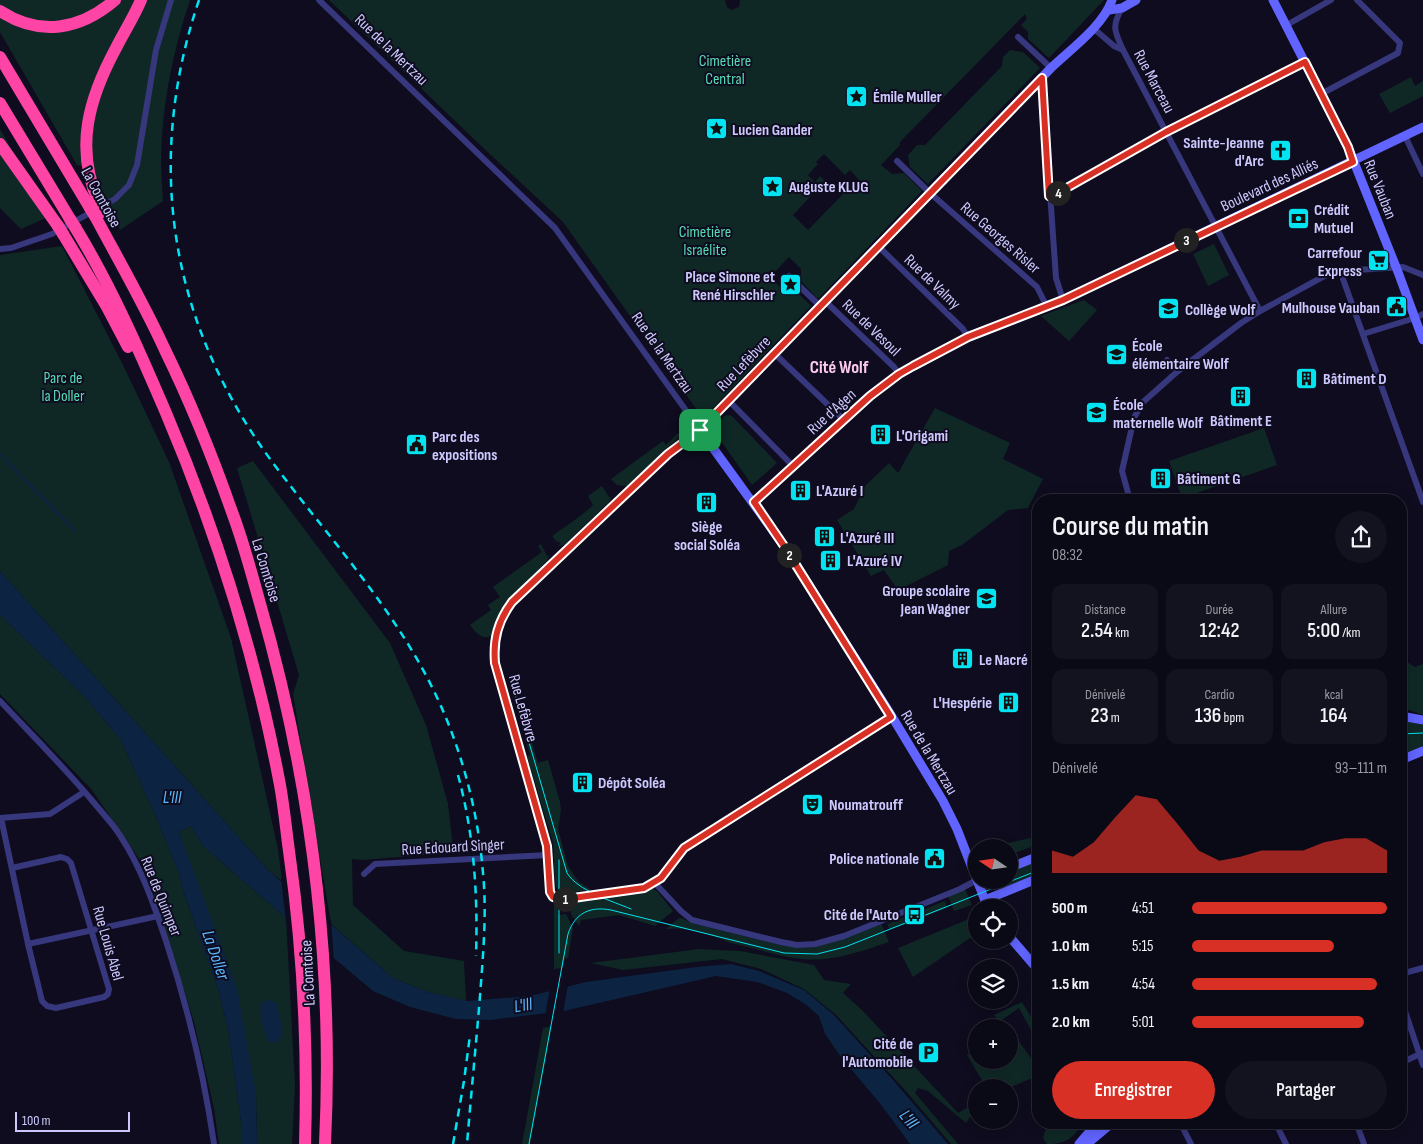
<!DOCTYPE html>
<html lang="fr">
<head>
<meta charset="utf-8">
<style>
	:root { --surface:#0a0916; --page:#13121f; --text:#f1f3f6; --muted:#999aa1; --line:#2a2a35; --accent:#d93025 }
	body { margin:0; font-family:"Sofia Sans Condensed",sans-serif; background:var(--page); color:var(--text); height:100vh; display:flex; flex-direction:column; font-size:19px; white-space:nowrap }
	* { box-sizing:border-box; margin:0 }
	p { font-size:16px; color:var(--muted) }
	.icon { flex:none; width:28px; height:28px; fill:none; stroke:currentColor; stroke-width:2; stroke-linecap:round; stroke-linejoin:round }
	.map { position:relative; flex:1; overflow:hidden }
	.side { position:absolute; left:1032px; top:494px; width:375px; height:635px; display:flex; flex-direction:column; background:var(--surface); border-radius:20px; box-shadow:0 2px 12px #0003,0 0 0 1px var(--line) }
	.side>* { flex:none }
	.needle { width:32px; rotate:283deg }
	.fabs { position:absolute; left:968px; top:839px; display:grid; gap:10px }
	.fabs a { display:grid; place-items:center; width:50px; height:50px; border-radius:50%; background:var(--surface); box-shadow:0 2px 12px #0003,0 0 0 1px var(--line); font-size:25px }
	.scale { position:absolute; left:15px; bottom:12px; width:115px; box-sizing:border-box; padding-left:5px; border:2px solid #cdc9ff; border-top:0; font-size:14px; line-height:18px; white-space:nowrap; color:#cdc9ff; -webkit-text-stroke:4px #0e0c1e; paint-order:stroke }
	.pin { position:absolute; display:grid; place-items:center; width:42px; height:42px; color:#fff; margin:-21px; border-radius:10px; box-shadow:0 2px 8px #0006 }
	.km { position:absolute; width:25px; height:25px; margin:-12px; border-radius:50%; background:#222; color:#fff; font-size:14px; line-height:25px; text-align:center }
	.round { display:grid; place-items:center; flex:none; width:52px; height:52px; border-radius:26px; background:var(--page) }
	.headline { display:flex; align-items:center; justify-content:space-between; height:85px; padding:0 20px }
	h1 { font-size:28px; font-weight:600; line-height:38px }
	.figures { display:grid; grid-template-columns:repeat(3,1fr); gap:8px; height:85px; padding:5px 20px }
	.figures div { display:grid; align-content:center; border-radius:12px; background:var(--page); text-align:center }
	.figures b { font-size:21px; font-weight:600 }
	.figures small { font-size:14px; font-weight:400 }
	.figures p { font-size:14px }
	.chart { height:140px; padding:10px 20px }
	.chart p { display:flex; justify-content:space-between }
	.chart svg { width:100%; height:90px; margin-top:5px; fill:var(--accent); opacity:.7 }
	.button { display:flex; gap:10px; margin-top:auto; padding:10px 20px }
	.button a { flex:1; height:58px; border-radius:30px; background:var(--accent); color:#fff; font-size:20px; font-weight:600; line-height:58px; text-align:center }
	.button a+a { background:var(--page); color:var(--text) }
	ul { padding:0 20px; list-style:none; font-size:16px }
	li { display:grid; grid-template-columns:80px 60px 1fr; align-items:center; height:38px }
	li i { height:12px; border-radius:6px; background:var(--accent) }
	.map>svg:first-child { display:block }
	.green { fill:#0f2826; fill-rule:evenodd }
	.water { fill:#0c2342 }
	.pier { fill:#0e0c1e }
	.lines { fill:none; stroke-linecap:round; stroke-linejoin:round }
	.stream { stroke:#0c2342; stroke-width:2.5 }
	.street { stroke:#37377d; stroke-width:6 }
	.secondary { stroke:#6164fe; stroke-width:9 }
	.highway { stroke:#fe45a5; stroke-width:12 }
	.tram { stroke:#02e4f2; stroke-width:1 }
	.rail { stroke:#02e4f2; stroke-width:2.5; stroke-dasharray:8 6; stroke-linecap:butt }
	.highway-bridge { stroke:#fe45a5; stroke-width:12 }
	.route-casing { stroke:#fff; stroke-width:10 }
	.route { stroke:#d93025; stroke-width:6 }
	.labels { text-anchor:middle; stroke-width:4; stroke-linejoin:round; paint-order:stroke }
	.street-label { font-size:16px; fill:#cdc9ff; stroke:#0e0c1e }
	.park-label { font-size:16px; fill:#57ddb6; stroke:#0e0c1e }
	.poi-label { font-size:16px; font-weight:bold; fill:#cdc9ff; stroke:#0e0c1e; text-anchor:start }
	.neighbourhood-label { font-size:18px; font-weight:bold; fill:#ffcbee; stroke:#0e0c1e }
	.water-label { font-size:18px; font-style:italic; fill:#58b8fe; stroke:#0e0c1e }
</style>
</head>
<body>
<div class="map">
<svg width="1423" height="1144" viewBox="0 0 1423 1144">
	<rect width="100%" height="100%" fill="#0e0c1e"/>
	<g class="green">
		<path d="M0,0H190C173,51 162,104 161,158C161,172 162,187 163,201L120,230L104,199L94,169L77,165L0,32Z"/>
		<path d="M329,0H725L727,7L731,10L739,7L740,0H1104L1049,58L1028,39V32L1021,25L1027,19L1025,14L900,142V145L881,165L892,174L904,173L922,191L818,299L801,281V269L789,257L770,277L781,288H793L811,306L711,410H697L563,222L476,141ZM824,154L845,175L850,170L860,181L853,188L848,183L844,187L843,194L808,230L793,215L825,181L820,176L815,182L808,175L818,164L816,162Z"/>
		<path d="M1010,50L1023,52L1040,68L928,184L910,167L908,155L917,145H925L1002,66L1003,57Z"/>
		<path d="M1411,77L1415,86L1423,81V96L1390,113L1379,94Z"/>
		<path d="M0,129L18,160L46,218L21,229L0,208Z"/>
		<path d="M1214,244L1229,275L1208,286L1193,254Z"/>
		<path d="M62,246L125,369L169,462L231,638L278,849L282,881L268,870L0,571V255Z"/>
		<path d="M1084,300L1097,310L1069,341L1041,316Z"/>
		<path d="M935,408L1010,443L1003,459L1043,479L1028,508L1008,510L962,545L949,551L948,565L898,590L884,570L871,576L837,520L854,509L866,485L889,463L898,473Z"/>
		<path d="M728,415L732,416L777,463L752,485L721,441L718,427L724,416Z"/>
		<path d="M1264,428L1277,465L1182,498L1169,461Z"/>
		<path d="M678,433L680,436L627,486L617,485L611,479L663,441L666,445Z"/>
		<path d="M253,461L390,643L426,725L448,804L453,848L434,854L363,860L352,859L353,905L404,951L464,961L466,1001L428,992L393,978L331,924L293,694L299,675L237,468Z"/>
		<path d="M602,486L609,497H611L609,502L564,545L558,546L561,543L556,541L552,536C567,525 581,517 593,505L588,496Z"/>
		<path d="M541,544L547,556L549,555L547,561L505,605L495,621L491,636C482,640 476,633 470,625L491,610L488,605L500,597L493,587L542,552L538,546Z"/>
		<path d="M0,615L85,697L121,740L157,819L179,873L185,896L218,989L228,1028L242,1129V1144H219L214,1108L194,1022L146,869L92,790L0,694Z"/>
		<path d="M1401,658L1415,667L1423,664V715L1406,709L1401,703Z"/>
		<path d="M512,676L538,763L548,760L560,802L561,810L558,829L568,866L578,881L591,890L560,893C552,887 555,855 553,843L527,756L530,755L508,678Z"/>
		<path d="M1404,721L1423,725V747L1408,752L1401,749V723Z"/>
		<path d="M191,826L203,846L286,918L295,1085L292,1144H257L256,1094L179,832Z"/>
		<path d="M1039,836V844L1009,855L1010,848L1008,843Z"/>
		<path d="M1039,860V874L999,890L995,880H1009V872Z"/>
		<path d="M650,888L657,891L673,911L655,926L619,915L581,920L579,926L571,914L570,902L638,893Z"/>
		<path d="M965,889L972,905L954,911L948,896Z"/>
		<path d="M945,901L947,908L890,930L887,924Z"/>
		<path d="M557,904L558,915L566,914L573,928L568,958L565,959L563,968L554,969V905Z"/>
		<path d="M974,917L976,921V934L913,977L898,948Z"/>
		<path d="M679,918H682L691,923L780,945L802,947L881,923L889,942C859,952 827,964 795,958C773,955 752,947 730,943C716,935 682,926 666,929Z"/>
		<path d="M699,949L740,951L814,965L824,980L851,984L843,993L863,1011L958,1113L972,1105L976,1107L966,1123L928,1091L918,1088L915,1093L958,1144H951L904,1089L836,1015L804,989L761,969L722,959L623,970L591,963Z"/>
		<path d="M1022,1002L1039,1030V1045L1019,1008L999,1022L994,1015Z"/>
		<path d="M552,1026L530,1144H522L543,1028Z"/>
		<path d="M1011,1030L1035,1064L1039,1061V1075L1009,1088L986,1087L967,1055L976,1050V1060H1009V1032Z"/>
		<path d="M1048,1122H1085V1123C1071,1138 1068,1144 1047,1144L1043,1138Z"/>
	</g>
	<g class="water">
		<path d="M0,571L268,870L393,978L428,992L467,1001L530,996L586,982L696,967L731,964L759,971L804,990L834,1015L893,1080L948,1144H910L882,1106L841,1057L825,1034L819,1016L805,1004L787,993L757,982L716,976L564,1011L490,1020L456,1019L410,1007L373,991L286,918L203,846L191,826L179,832L237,988L256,1094L257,1144H242V1129L228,1028L218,989L185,896L179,873L157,819L121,740L85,697L0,615Z"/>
		<path d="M269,1000L276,1003C280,1013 290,1050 268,1041C264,1031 257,1012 263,1002Z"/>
	</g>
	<g class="pier">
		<path d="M281,878L331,920L334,962L286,922Z"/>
		<path d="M568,984L563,1014L545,1016L550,988Z"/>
	</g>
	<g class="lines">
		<path class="stream" d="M0,454L75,531"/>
		<g class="street">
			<path d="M319,0L555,228L700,430L668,454L520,593C501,614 492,635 495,663L547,846L550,890L552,896L557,898L566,899L644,888L661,877L683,848L891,717"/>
			<path d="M1122,8C1111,27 1115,32 1123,50L1260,311"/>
			<path d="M1285,26L1331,0"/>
			<path d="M1093,28L1114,46L1123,50"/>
			<path d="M1018,37L1051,68"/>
			<path d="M1042,78L1056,278L1063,300"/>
			<path d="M1321,94L1398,53L1400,43L1357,0"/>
			<path d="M1405,136L1423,174"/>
			<path d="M897,161L930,193L1037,287L1047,307"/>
			<path d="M1049,196L1056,194L1166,133L1305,62"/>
			<path d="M878,246L963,329L968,337"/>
			<path d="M0,249L11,248L52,234L115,199L129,185L137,165L156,50L171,0"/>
			<path d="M1342,271L1343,279L1423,502"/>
			<path d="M789,276L820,306"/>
			<path d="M825,301L894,367L899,374"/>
			<path d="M1363,334L1415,318L1423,314"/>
			<path d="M774,353L844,420"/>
			<path d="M1167,360L1178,371"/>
			<path d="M728,400L793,466"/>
			<path d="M1130,500L1122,471L1134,418L1142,403L1178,371L1241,323L1260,311L1330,273L1342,271L1403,267L1423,275"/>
			<path d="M0,701C32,735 65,768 95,804C104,815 114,825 121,837C142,869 154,905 166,941C188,1008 204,1075 214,1144"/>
			<path d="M0,818L50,814L84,792"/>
			<path d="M1,818L28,944L158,916"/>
			<path d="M12,868L61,857L67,859L71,863L109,989L108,994L104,997L56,1008L47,1006L42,1001L28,944"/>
			<path d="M364,874L375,864L549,855"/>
			<path d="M655,883L681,911L692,920L781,942L797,945L815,944L844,936L960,889L977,880"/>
			<path d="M1401,974L1423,968"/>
			<path d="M1401,999L1423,1065"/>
			<path d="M1401,1063L1422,1053"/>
			<path d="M1180,1122L1191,1144"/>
			<path d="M1275,1122L1286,1144"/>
			<path d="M1356,1122L1364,1144"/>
		</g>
		<g class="secondary">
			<path d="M1273,0L1348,147L1398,272L1423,340"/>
			<path d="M1109,10L1122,8L1136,0"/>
			<path d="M754,502L870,396L899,374L919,363L968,337L1063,300L1423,127"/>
			<path d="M1401,716L1423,720"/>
			<path d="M1401,760L1423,751"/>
			<path d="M1009,868L1039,856"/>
			<path d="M976,878L957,829L943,801L888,710L784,546L700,430L1051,68C1071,49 1103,26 1112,0"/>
			<path d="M977,880L988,908"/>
			<path d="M985,900L1039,878"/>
			<path d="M1009,936L1039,971"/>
			<path d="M1079,1144L1098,1122"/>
			<path d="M1087,1144L1113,1122"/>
		</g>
		<g class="highway">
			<path d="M0,11C40,37 80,30 115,0"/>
			<path d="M0,57L90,208"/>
			<path d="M0,103L70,219"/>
			<path d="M0,144L58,226"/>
			<path d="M99,203C74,148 89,98 116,48C124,32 134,17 141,0"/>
			<path d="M95,216C119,261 144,304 165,350C190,401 213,458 232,512C243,541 251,571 259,600C310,776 334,961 325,1144"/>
			<path d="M75,227C111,286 139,350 166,413C217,533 256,657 280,785C284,807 286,829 289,851C303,949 308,1046 305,1144"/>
			<path d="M63,234L107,307L128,347"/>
		</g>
		<g class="tram">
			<path d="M510,677L567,873C578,891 612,901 631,909"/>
			<path d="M1401,734L1423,733"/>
			<path d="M559,953V860"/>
			<path d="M529,1144L568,934C575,913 590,906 611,910L784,953L817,954L845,947L1039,870"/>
		</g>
		<g class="rail">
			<path d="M199,0C143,166 171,328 276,467C340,552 412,628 450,728C468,775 479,823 483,873C487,914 483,955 480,996C476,1045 471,1095 467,1144"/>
			<path d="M458,775C474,834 478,894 476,956"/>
			<path d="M453,1144L464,1081L470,1035"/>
		</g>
		<g class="highway-bridge">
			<path d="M99,203L102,212"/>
			<path d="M90,208L95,216"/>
			<path d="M70,219L75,227"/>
			<path d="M58,226L63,234"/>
		</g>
	</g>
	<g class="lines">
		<defs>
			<path id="route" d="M1305,62L1348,147L1353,162L1063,300L968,337L913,366L899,374L870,396L754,502L784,546L891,717L684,848L661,878L644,888L566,899L553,897L550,892L547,846L495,663C493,639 498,621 512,602L668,454L700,430L1042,78L1049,196L1056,194L1166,132Z"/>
		</defs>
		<use href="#route" class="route-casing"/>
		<use href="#route" class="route"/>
	</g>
	<defs>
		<symbol id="sight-square" viewBox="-11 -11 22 22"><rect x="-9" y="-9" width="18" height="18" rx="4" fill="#02e4f2" stroke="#0e0c1e"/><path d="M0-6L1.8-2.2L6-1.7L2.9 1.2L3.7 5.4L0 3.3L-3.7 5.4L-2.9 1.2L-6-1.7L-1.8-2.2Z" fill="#111"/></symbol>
		<symbol id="church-square" viewBox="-11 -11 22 22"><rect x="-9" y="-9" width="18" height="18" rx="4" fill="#02e4f2" stroke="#0e0c1e"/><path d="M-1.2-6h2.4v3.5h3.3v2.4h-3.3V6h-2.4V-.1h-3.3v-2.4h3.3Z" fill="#111"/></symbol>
		<symbol id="bank-square" viewBox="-11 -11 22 22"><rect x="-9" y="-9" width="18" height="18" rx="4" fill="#02e4f2" stroke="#0e0c1e"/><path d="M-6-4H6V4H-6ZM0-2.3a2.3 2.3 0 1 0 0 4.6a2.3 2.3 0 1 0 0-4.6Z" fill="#111"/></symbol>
		<symbol id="supermarket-square" viewBox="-11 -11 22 22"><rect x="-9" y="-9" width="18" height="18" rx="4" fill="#02e4f2" stroke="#0e0c1e"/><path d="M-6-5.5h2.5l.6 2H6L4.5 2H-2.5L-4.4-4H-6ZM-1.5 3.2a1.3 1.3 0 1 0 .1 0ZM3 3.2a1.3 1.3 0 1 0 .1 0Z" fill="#111"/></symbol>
		<symbol id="civic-square" viewBox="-11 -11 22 22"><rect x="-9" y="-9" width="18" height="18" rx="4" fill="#02e4f2" stroke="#0e0c1e"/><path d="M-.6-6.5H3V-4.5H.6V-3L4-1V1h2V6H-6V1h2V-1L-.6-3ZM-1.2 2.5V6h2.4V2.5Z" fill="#111"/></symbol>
		<symbol id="school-square" viewBox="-11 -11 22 22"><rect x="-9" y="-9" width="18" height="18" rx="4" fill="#02e4f2" stroke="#0e0c1e"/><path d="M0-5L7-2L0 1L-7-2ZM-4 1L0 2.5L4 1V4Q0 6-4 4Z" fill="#111"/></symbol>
		<symbol id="building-square" viewBox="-11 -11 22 22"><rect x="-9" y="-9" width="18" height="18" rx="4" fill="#02e4f2" stroke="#0e0c1e"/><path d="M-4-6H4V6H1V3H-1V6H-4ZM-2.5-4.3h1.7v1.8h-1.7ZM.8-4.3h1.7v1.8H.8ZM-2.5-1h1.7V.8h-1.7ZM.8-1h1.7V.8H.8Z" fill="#111"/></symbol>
		<symbol id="theatre-square" viewBox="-11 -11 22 22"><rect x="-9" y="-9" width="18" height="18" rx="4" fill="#02e4f2" stroke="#0e0c1e"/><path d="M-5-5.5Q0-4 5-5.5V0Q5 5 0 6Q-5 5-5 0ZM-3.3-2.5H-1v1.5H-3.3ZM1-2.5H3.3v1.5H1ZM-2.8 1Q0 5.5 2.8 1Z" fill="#111"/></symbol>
		<symbol id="bus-square" viewBox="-11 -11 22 22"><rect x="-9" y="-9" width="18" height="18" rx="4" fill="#02e4f2" stroke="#0e0c1e"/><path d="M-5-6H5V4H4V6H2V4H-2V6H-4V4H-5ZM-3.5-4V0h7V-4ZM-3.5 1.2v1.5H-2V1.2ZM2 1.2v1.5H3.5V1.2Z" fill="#111"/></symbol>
		<symbol id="parking-square" viewBox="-11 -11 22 22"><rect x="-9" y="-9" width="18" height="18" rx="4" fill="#02e4f2" stroke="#0e0c1e"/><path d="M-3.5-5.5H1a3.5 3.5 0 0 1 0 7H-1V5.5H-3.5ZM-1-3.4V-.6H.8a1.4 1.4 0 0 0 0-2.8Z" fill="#111"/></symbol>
	</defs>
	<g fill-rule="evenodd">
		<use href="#sight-square" x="844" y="84" width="25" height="25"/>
		<use href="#sight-square" x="704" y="116" width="25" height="25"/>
		<use href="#church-square" x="1268" y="138" width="25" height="25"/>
		<use href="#sight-square" x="760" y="174" width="25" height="25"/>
		<use href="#bank-square" x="1286" y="206" width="25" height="25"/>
		<use href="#supermarket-square" x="1366" y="248" width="25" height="25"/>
		<use href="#sight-square" x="778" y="272" width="25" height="25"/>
		<use href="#civic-square" x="1384" y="294" width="25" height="25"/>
		<use href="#school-square" x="1156" y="296" width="25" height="25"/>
		<use href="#school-square" x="1104" y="342" width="25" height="25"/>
		<use href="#building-square" x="1294" y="366" width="25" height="25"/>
		<use href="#building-square" x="1228" y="384" width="25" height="25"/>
		<use href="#school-square" x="1084" y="400" width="25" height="25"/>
		<use href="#building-square" x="868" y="422" width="25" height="25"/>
		<use href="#civic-square" x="404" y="432" width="25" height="25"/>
		<use href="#building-square" x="1148" y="466" width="25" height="25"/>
		<use href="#building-square" x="788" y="478" width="25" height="25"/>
		<use href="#building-square" x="694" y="490" width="25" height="25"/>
		<use href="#building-square" x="812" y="524" width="25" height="25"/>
		<use href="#building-square" x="818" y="548" width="25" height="25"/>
		<use href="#school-square" x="974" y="586" width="25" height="25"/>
		<use href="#building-square" x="950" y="646" width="25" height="25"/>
		<use href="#building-square" x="996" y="690" width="25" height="25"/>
		<use href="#building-square" x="570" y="770" width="25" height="25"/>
		<use href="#theatre-square" x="800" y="792" width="25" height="25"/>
		<use href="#civic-square" x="922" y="846" width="25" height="25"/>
		<use href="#bus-square" x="902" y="902" width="25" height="25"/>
		<use href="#parking-square" x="916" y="1040" width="25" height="25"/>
	</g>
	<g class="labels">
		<g class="street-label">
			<text transform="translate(392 49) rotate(44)" y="6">Rue de la Mertzau</text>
			<text transform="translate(1155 81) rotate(62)" y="6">Rue Marceau</text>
			<text transform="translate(1269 184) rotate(-25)" y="6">Boulevard des Alliés</text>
			<text transform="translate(1381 189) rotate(68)" y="6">Rue Vauban</text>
			<text transform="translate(102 197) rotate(61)" y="6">La Comtoise</text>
			<text transform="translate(1001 237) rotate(41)" y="6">Rue Georges Risler</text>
			<text transform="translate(933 281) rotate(44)" y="6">Rue de Valmy</text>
			<text transform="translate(872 327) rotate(44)" y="6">Rue de Vesoul</text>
			<text transform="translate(663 352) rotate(55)" y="6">Rue de la Mertzau</text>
			<text transform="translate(743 363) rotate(-46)" y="6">Rue Lefèbvre</text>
			<text transform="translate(831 411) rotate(-42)" y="6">Rue d'Agen</text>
			<text transform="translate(267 570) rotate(73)" y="6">La Comtoise</text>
			<text transform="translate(524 708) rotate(74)" y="6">Rue Lefèbvre</text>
			<text transform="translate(930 752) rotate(59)" y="6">Rue de la Mertzau</text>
			<text transform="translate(453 846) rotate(-3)" y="6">Rue Edouard Singer</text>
			<text transform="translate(162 896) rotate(68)" y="6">Rue de Quimper</text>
			<text transform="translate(109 943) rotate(74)" y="6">Rue Louis Abel</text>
			<text transform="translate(307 973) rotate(-93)" y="6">La Comtoise</text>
		</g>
		<g class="park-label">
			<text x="725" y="66">Cimetière<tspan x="725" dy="18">Central</tspan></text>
			<text x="705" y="237">Cimetière<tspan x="705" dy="18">Israélite</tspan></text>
			<text x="63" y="383">Parc de<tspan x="63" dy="18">la Doller</tspan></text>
		</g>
		<g class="poi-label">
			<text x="873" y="102">Émile Muller</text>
			<text x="732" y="135">Lucien Gander</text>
			<text x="1264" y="148" text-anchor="end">Sainte-Jeanne<tspan x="1264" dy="18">d'Arc</tspan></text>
			<text x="789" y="192">Auguste KLUG</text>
			<text x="1314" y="215">Crédit<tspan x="1314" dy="18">Mutuel</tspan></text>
			<text x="1362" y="258" text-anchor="end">Carrefour<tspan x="1362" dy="18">Express</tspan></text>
			<text x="775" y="282" text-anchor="end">Place Simone et<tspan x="775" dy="18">René Hirschler</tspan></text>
			<text x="1380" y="313" text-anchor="end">Mulhouse Vauban</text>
			<text x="1185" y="315">Collège Wolf</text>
			<text x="1132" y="351">École<tspan x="1132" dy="18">élémentaire Wolf</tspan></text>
			<text x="1323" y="384">Bâtiment D</text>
			<text x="1113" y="410">École<tspan x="1113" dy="18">maternelle Wolf</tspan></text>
			<text x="1241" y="426" text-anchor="middle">Bâtiment E</text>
			<text x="896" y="441">L'Origami</text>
			<text x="432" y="442">Parc des<tspan x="432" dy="18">expositions</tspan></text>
			<text x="1177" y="484">Bâtiment G</text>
			<text x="816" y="496">L'Azuré I</text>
			<text x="707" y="532" text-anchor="middle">Siège<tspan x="707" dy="18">social Soléa</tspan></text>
			<text x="840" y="543">L'Azuré III</text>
			<text x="847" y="566">L'Azuré IV</text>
			<text x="970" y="596" text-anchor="end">Groupe scolaire<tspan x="970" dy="18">Jean Wagner</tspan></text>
			<text x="979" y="665">Le Nacré</text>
			<text x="992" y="708" text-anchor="end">L'Hespérie</text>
			<text x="598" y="788">Dépôt Soléa</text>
			<text x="829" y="810">Noumatrouff</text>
			<text x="919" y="864" text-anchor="end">Police nationale</text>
			<text x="899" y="920" text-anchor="end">Cité de l'Auto</text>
			<text x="913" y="1049" text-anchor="end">Cité de<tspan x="913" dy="18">l'Automobile</tspan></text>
		</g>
		<g class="neighbourhood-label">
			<text x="839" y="373">Cité Wolf</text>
		</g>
		<g class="water-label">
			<text x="172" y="803">L'Ill</text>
			<text transform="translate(216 955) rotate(71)" y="6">La Doller</text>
			<text transform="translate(523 1005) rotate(-10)" y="6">L'Ill</text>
			<text transform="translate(909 1119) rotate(50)" y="6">L'Ill</text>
		</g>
	</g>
</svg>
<div class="fabs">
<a><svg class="needle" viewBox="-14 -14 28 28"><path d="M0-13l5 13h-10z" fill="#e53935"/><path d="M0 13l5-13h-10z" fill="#999aa1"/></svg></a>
<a><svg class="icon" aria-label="locate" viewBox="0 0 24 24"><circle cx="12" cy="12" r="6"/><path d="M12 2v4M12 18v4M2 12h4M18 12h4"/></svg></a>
<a><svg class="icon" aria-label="layers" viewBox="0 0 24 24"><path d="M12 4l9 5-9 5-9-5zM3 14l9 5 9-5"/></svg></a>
<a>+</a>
<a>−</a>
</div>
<div class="scale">100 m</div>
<div class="pin" style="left:700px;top:430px;background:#1e9e55"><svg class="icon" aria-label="arrive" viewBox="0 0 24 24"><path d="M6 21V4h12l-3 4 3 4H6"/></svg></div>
<b class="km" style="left:565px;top:899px">1</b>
<b class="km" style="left:789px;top:555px">2</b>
<b class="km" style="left:1186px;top:240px">3</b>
<b class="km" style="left:1058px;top:193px">4</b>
<section class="side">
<div class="headline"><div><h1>Course du matin</h1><p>08:32</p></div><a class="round"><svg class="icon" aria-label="share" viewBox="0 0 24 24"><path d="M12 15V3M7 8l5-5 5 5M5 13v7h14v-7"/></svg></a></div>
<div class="figures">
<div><p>Distance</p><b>2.54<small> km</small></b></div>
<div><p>Durée</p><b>12:42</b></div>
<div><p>Allure</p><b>5:00<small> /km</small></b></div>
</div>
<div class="figures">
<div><p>Dénivelé</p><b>23<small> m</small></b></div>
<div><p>Cardio</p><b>136<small> bpm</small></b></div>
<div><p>kcal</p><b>164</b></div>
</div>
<div class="chart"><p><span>Dénivelé</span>93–111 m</p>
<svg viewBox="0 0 160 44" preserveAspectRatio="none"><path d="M0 44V33L10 36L20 29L30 17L40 6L50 8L60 20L70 33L80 38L90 36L100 33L110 33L120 33L130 29L140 27L150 27L160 33V44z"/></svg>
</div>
<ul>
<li><b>500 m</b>4:51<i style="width:100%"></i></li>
<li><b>1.0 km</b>5:15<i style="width:73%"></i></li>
<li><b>1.5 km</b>4:54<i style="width:95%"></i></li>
<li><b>2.0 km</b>5:01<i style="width:88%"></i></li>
</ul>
<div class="button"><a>Enregistrer</a><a>Partager</a></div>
</section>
</div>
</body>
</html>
